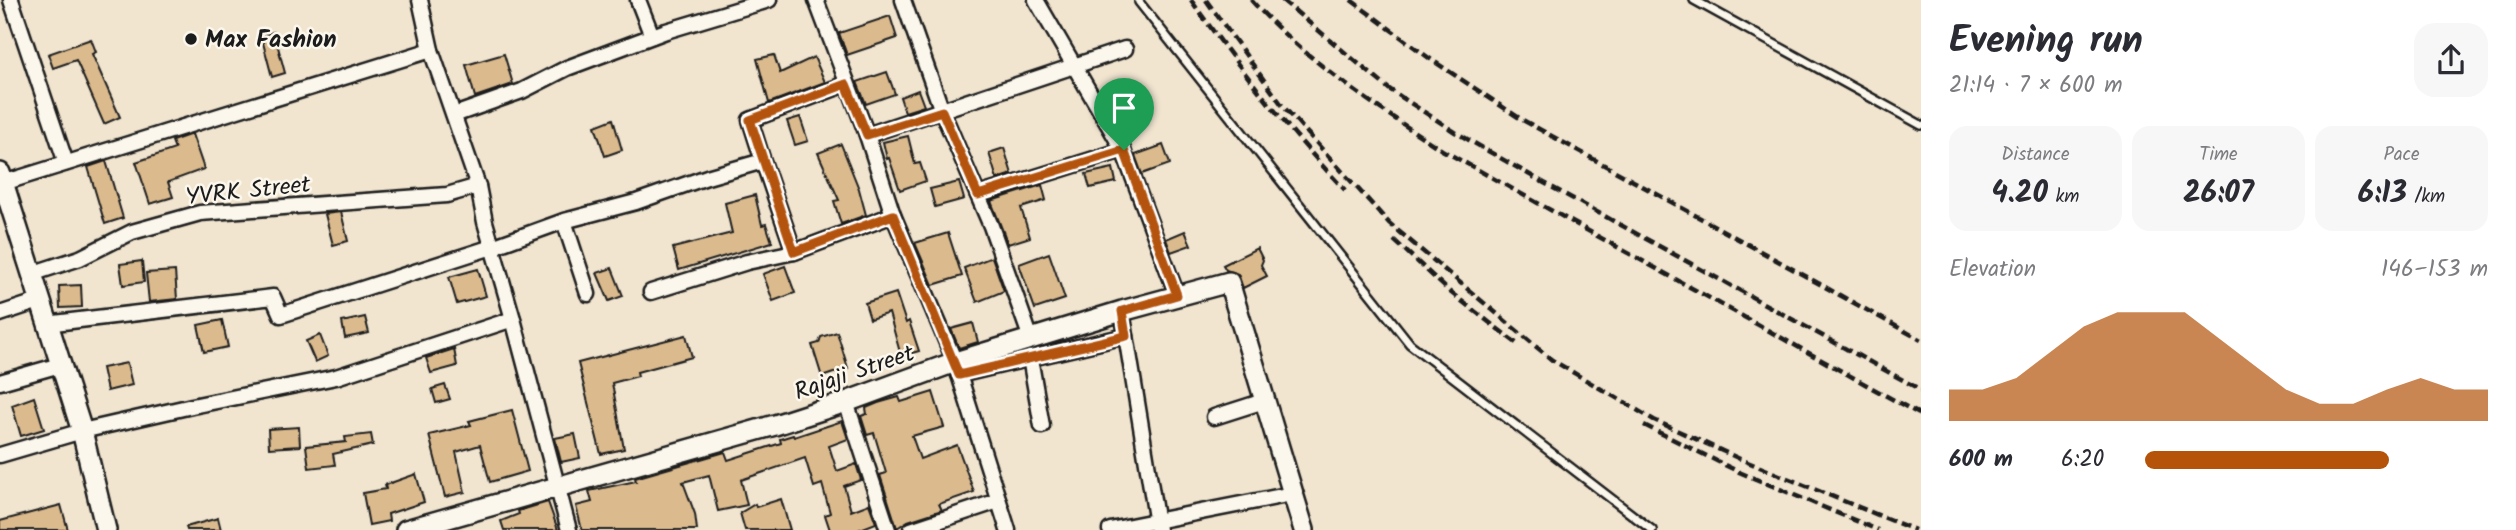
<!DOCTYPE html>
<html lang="en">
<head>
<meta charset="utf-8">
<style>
	:root { --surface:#fff; --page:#f7f7f7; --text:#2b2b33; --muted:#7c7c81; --accent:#b45309 }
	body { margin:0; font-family:Kalam,sans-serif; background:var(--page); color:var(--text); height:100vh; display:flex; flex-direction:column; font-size:26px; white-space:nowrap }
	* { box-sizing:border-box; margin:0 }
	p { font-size:23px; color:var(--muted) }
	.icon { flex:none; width:38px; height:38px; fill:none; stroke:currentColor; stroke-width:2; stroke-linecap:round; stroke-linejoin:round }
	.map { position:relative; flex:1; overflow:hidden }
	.sheet { display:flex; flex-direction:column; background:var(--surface); width:595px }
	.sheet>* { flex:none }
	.pin { position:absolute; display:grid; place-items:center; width:60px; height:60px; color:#fff; margin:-72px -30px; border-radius:50% 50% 50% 0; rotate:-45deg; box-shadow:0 0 7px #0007 }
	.pin .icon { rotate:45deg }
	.round { display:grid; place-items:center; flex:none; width:74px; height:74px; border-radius:21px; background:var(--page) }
	.overview { display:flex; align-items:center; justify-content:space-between; height:119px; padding:0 28px }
	h1 { font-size:38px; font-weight:700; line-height:52px }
	.figures { display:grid; grid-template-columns:repeat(3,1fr); gap:10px; height:119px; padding:7px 28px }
	.figures div { display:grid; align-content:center; border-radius:18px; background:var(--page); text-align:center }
	.figures b { font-size:30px; font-weight:700 }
	.figures small { font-size:19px; font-weight:400 }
	.figures p { font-size:19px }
	.chart { height:196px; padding:14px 28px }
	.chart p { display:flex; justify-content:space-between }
	.chart svg { width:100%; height:126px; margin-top:7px; fill:var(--accent); opacity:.7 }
	ul { padding:0 28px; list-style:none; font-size:23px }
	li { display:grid; grid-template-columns:112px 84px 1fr; align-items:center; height:52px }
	li i { height:18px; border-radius:9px; background:var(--accent) }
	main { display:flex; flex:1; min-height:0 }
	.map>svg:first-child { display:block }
	.building { fill:#dbbb8e; stroke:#1c1c1c; stroke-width:2 }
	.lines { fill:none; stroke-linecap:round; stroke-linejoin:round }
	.lane-casing { stroke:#1c1c1c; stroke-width:12 }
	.street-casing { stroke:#1c1c1c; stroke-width:19 }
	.secondary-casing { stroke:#1c1c1c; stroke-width:24 }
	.lane { stroke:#fbf7ec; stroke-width:7 }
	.street { stroke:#fbf7ec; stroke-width:14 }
	.secondary { stroke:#fbf7ec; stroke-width:19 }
	.rail { stroke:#1c1c1c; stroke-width:4.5; stroke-dasharray:10 5; stroke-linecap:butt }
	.route-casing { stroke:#fff; stroke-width:14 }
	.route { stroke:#b45309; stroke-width:9 }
	.poi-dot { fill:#1c1c1c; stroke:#fbf7ec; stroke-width:2.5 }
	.labels { text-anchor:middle; stroke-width:5; stroke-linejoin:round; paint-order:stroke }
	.poi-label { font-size:24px; font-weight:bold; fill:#1c1c1c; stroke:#fbf7ec; text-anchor:start }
	.street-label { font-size:24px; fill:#1c1c1c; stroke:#fbf7ec }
</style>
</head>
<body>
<main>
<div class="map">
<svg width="1921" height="530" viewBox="0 0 1921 530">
	<rect width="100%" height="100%" fill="#f1e5d0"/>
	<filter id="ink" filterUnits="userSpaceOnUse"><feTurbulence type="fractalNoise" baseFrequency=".0143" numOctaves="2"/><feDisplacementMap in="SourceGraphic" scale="14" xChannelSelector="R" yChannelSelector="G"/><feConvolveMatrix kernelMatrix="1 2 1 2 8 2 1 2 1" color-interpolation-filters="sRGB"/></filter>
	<g filter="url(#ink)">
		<g class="building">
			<path d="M890,16L897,38L847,55L839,33Z"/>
			<path d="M274,32L285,73L272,77L261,35Z"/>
			<path d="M91,39L96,52L92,54L120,117L104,124L76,60L53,68L48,54Z"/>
			<path d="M504,54L513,84L475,97L466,65Z"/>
			<path d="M774,55L780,73L814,57L825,82L769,103L757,59Z"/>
			<path d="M887,72L895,94L866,104L857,82Z"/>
			<path d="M918,90L924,106L905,112L900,97Z"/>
			<path d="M800,117L808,141L795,145L787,121Z"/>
			<path d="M613,119L622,150L605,156L595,126Z"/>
			<path d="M192,134L204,169L168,182L173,197L150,204L136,162L175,149L172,141Z"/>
			<path d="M908,136L915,164L920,163L926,181L900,190L889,158L887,159L883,142Z"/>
			<path d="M841,144L859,189L866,215L841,224L834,201L839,200L818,153Z"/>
			<path d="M1163,145L1170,164L1142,174L1135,155Z"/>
			<path d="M1004,148L1012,174L997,179L989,153Z"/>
			<path d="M106,161L123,218L105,224L88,167Z"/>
			<path d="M1113,168L1116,182L1090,188L1086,174Z"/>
			<path d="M959,182L964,199L935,207L930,189Z"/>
			<path d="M1042,185L1046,200L1021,208L1030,237L1008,244L991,201Z"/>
			<path d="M755,195L762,225L766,224L772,242L679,270L673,248L732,233L725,203Z"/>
			<path d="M341,212L348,241L333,245L325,214Z"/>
			<path d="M1185,231L1191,245L1171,252L1166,239Z"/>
			<path d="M948,233L962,276L933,285L915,243Z"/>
			<path d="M1257,248L1263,260L1261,265L1267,276L1243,288L1238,274L1226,270L1223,265Z"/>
			<path d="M1049,253L1065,299L1035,309L1019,264Z"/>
			<path d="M992,257L1004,291L977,302L964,268Z"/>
			<path d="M142,261L144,282L123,285L120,264Z"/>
			<path d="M785,266L795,293L773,301L763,274Z"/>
			<path d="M612,268L623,296L609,301L597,273Z"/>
			<path d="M478,269L486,296L457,304L449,277Z"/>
			<path d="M175,271L177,299L149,302L146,273Z"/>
			<path d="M81,285L82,307L60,308L59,286Z"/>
			<path d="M896,293L906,323L909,321L919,351L901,356L889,313L870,319L865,303Z"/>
			<path d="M365,317L369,333L345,338L342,322Z"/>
			<path d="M222,320L228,347L204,352L198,325Z"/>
			<path d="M973,323L978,342L959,348L951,329Z"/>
			<path d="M837,332L848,368L822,377L812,345L819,343L821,337Z"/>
			<path d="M320,335L328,356L315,362L306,341Z"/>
			<path d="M686,335L692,357L637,372L638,376L612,383L624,449L601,454L578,363Z"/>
			<path d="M454,349L457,366L431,373L426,358Z"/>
			<path d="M127,363L132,385L107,391L102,368Z"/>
			<path d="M445,385L450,399L436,403L432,389Z"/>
			<path d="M933,392L944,427L912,436L920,459L957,445L974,492L939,504L942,510L908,521L897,528L880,475L886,473L874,433L867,435L861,416L867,414L866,408L878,403L899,397L901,402Z"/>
			<path d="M34,397L44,429L21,436L12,405Z"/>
			<path d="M512,410L528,471L490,482L480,445L456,452L465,492L445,497L429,435L471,425L469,421Z"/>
			<path d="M842,421L848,439L829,446L837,471L856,464L861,480L844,486L851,511L869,504L876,523L858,530H830L825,515L830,513L822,484L814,487L805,458L741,480L747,505L718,511L709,475L683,482L695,514L697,530H582L576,506L592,502L589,491L636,481L635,478L725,452L728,460L781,443L780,439L793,435L794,437Z"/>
			<path d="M299,427L300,446L269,448L268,429Z"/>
			<path d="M371,434L373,445L333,454L335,465L309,468L306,446L346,442L345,437Z"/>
			<path d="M575,434L580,458L561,462L555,438Z"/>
			<path d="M416,474L424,502L388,514L389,521L369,525L363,493L386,489L385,485Z"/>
			<path d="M781,499L790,530H745L740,513L755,504L756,507Z"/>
			<path d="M548,502L558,530H504L501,521L519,514L518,511Z"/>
			<path d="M61,505L68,530H0V521Z"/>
			<path d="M218,518L221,530H187L186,527Z"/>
		</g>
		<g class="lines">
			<defs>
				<g id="lane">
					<path d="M1694,0L1921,125"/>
					<path d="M1139,2L1410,344L1652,530"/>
				</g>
				<g id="street">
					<path d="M11,0L66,163"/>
					<path d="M420,0L431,50L478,186L485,222L513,319L569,530"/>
					<path d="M638,0L652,36"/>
					<path d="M816,0L867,135L893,215L955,362L1008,530"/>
					<path d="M903,0L942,111L991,226L1031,339"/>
					<path d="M1036,0L1123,150L1177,295"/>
					<path d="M454,115L522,91L567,68L666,31L769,0"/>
					<path d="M867,135L1125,49"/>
					<path d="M763,161L794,252L893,215"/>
					<path d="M0,184L431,50"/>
					<path d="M978,195L1123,150"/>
					<path d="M564,221L588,294"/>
					<path d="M31,274L80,258L132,232L200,213L447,195L478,186"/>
					<path d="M651,292L747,262L794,252"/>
					<path d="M1122,311L1158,530"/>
					<path d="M0,314L39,301"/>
					<path d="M46,324L273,297L281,315L492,247L564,221L636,202L707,177L763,161L750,120L846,84"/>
					<path d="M1030,358L1042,426"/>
					<path d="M959,375L1126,336"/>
					<path d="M0,382L60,365"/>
					<path d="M846,402L888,530"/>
					<path d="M1214,417L1264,401"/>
					<path d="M0,455L82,431L192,406L336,377L513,319"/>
					<path d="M911,530L998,501"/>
					<path d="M1110,530L1292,494"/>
				</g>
				<g id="secondary">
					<path d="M0,173L82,431L106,530"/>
					<path d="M406,530L775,425L846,402L955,362L1122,311L1229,282L1304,530"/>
				</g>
			</defs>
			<use href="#lane" class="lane-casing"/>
			<use href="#street" class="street-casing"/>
			<use href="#secondary" class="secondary-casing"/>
			<use href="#lane" class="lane"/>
			<use href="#street" class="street"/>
			<use href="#secondary" class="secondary"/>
			<g class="rail">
				<path d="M1191,0C1238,67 1289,131 1345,190"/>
				<path d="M1206,0L1282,105L1389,223L1552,360L1654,420L1740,459L1915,530"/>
				<path d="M1251,0C1305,60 1375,106 1442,150L1921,415"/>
				<path d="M1282,0L1389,89L1455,132L1537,179L1921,390"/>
				<path d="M1351,0L1429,58L1521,119L1921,340"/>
				<path d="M1394,240L1450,292L1520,346"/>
				<path d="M1644,425L1739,472L1878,530"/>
			</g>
		</g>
	</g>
	<g class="lines" filter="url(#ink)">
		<defs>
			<path id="route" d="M846,84L867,135L942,111L978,195L1124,150L1177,295L1122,311L1126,336L959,375L893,215L794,252L750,120Z"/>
		</defs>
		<use href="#route" class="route-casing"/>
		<use href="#route" class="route"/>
	</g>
	<circle class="poi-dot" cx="191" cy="39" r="7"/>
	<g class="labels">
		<g class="poi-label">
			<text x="205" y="47">Max Fashion</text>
		</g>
		<g class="street-label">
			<text transform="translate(248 190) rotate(-6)" y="8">YVRK Street</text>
			<text transform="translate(854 372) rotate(-19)" y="8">Rajaji Street</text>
		</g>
	</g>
</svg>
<div class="pin" style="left:1124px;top:150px;background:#1e9e55"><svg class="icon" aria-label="arrive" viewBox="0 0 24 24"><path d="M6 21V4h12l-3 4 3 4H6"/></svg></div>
</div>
<section class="sheet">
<div class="overview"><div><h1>Evening run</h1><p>21:14 · 7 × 600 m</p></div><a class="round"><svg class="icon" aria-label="share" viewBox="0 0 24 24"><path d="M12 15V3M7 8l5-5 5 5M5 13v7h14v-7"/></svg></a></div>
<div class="figures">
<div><p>Distance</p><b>4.20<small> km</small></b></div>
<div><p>Time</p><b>26:07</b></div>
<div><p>Pace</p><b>6:13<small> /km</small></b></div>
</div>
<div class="chart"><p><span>Elevation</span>146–153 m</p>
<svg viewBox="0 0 160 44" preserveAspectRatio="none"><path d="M0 44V33L10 33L20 29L30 20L40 11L50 6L60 6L70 6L80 15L90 24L100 33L110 38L120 38L130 33L140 29L150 33L160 33V44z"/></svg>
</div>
<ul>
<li><b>600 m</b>6:20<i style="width:71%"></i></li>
</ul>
</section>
</main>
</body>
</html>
